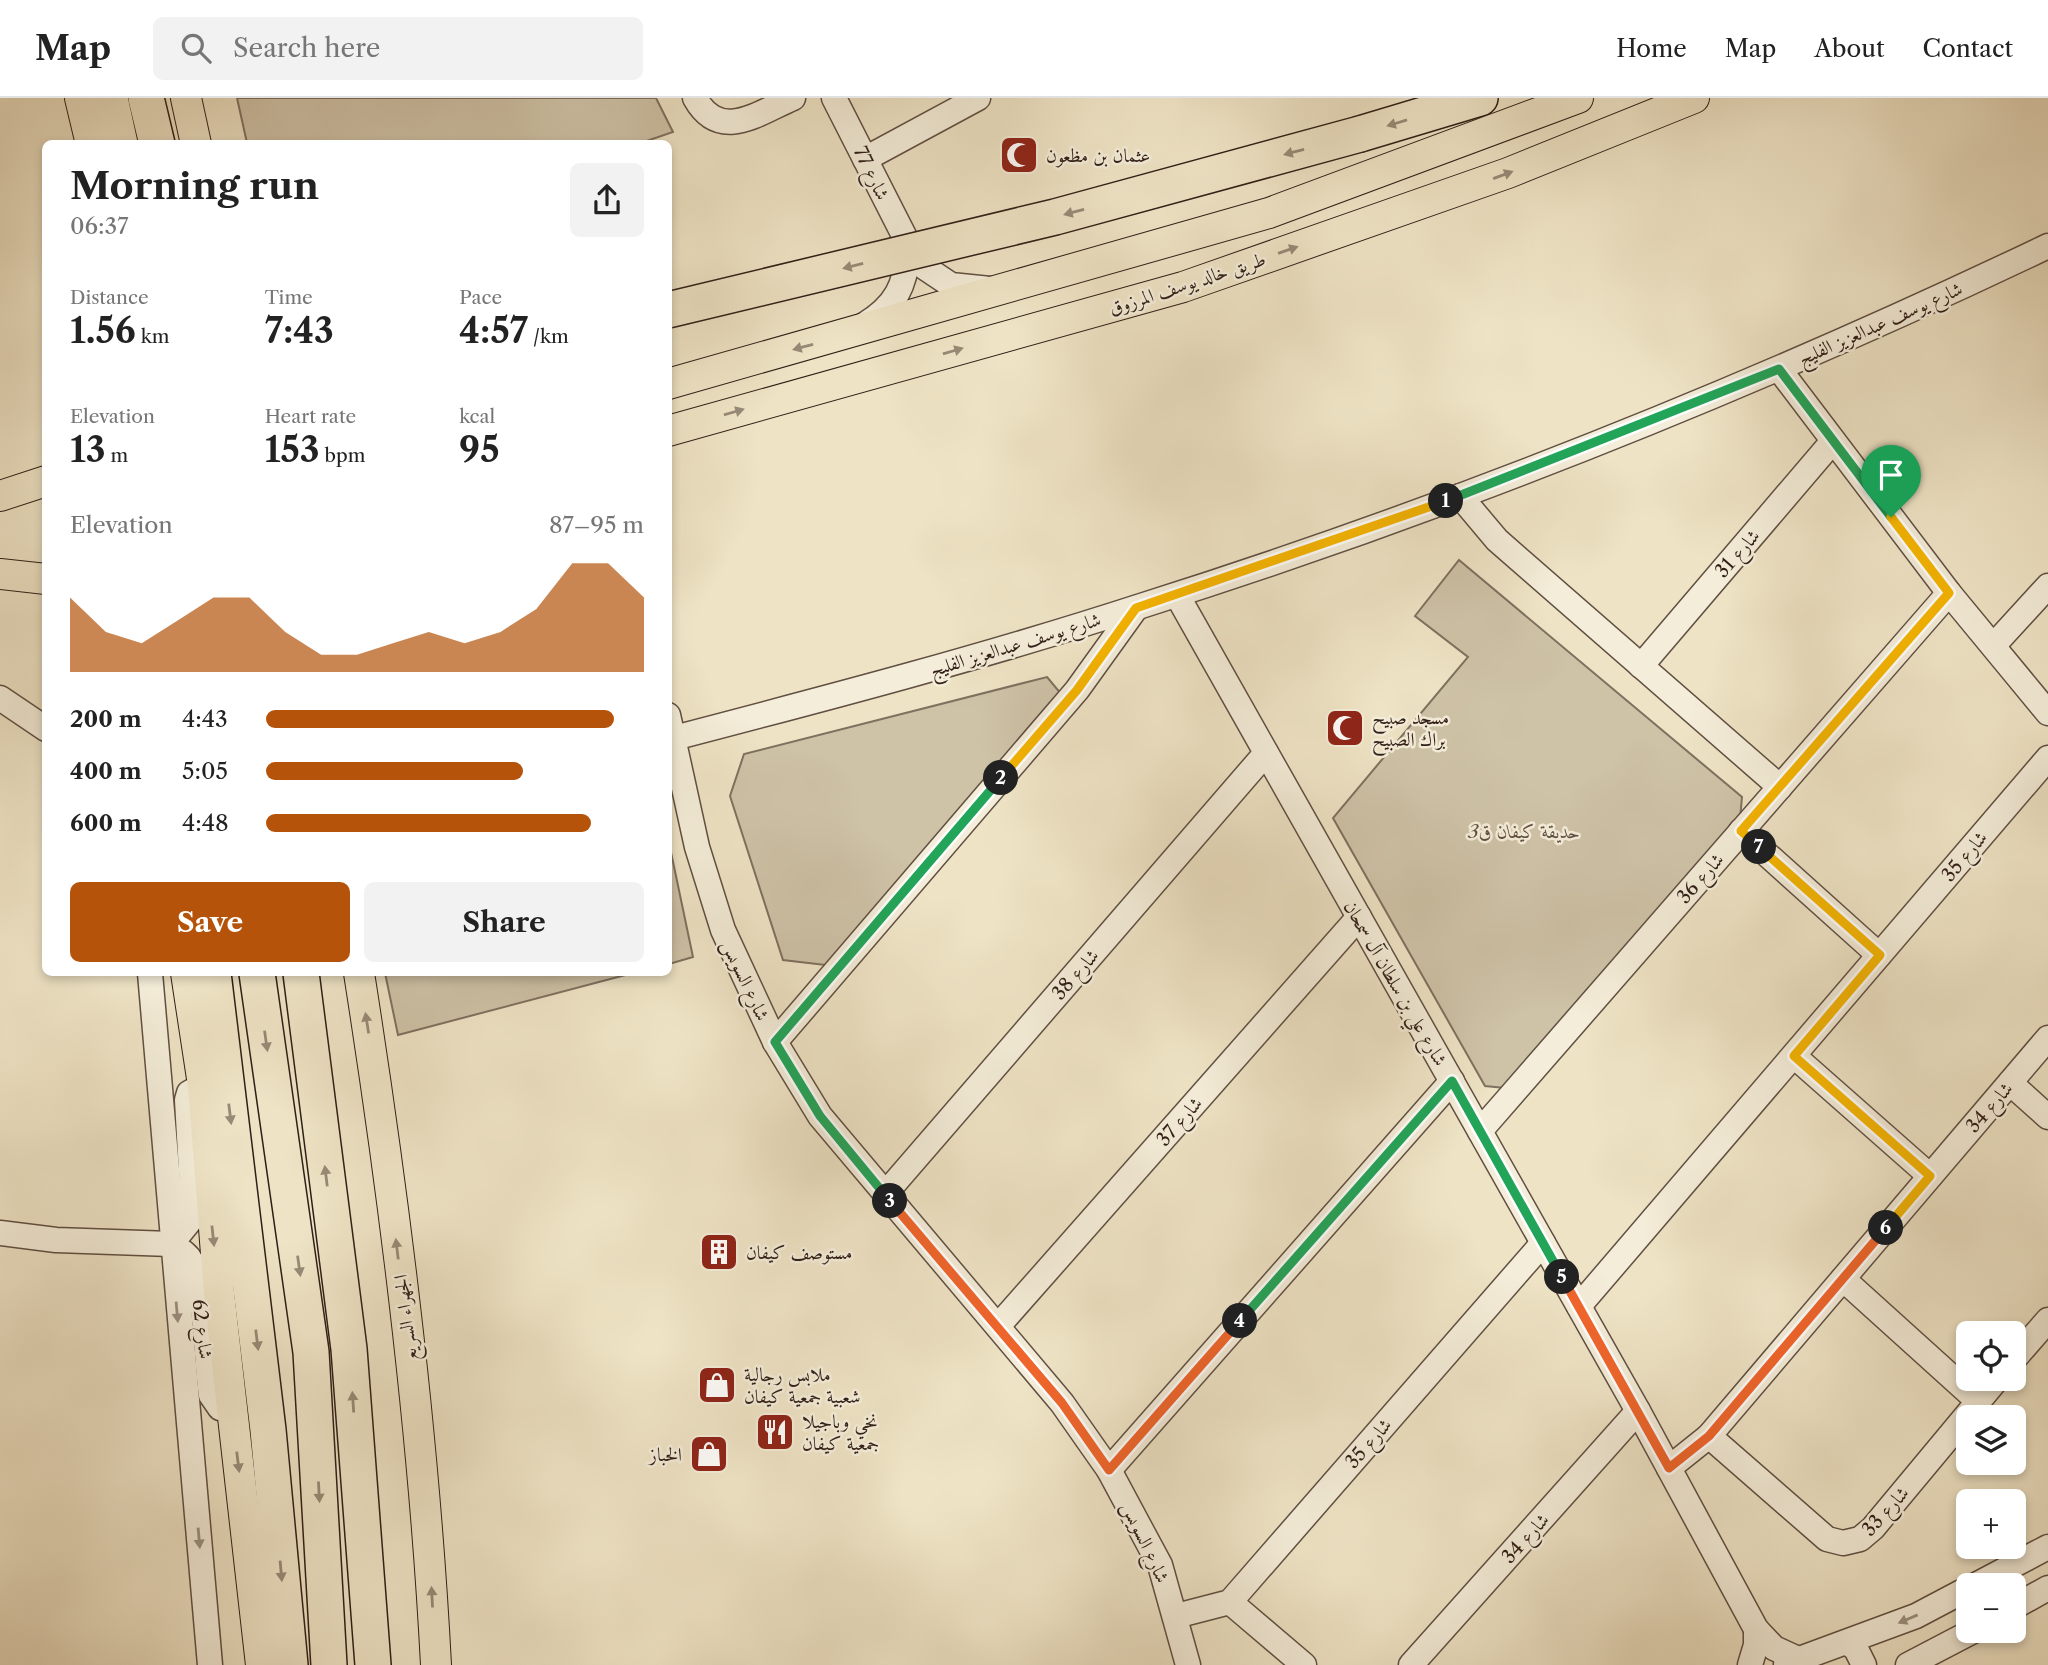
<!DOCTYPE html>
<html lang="en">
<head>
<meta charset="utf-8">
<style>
	:root { --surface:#fff; --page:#f2f2f2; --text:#222; --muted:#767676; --line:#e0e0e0; --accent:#b45309 }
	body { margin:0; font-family:"Libre Caslon Text",Amiri,serif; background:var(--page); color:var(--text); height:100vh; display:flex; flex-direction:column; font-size:26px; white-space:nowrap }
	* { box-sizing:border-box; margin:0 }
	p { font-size:23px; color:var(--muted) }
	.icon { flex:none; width:38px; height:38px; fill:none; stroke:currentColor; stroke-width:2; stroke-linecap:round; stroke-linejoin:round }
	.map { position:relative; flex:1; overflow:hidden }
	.sheet { position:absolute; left:42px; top:42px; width:630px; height:836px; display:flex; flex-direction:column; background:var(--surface); border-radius:10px; box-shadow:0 4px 10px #0003 }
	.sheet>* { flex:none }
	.controls { position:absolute; left:1956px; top:1223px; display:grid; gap:14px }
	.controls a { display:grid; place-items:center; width:70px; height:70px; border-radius:10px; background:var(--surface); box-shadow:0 4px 10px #0003; font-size:35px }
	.pin { position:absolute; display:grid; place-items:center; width:60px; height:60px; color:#fff; margin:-72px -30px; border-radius:50% 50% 50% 0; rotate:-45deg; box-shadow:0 0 7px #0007 }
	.pin .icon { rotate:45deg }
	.km { position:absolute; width:35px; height:35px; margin:-18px; border-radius:50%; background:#222; color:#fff; font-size:19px; line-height:35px; text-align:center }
	.round { display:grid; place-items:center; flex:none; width:74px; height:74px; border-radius:10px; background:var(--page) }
	.headline { display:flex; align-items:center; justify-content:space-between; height:119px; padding:0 28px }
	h1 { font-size:38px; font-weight:700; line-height:52px }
	.metrics { display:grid; grid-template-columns:repeat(3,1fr); gap:10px; height:119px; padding:7px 28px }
	.metrics div { display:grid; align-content:center }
	.metrics b { font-size:35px; font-weight:700 }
	.metrics small { font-size:19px; font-weight:400 }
	.metrics p { font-size:19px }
	.chart { height:196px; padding:14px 28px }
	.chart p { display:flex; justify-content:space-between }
	.chart svg { width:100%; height:126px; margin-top:7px; fill:var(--accent); opacity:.7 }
	.primary-button { display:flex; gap:14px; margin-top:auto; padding:14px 28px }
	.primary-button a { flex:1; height:80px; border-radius:10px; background:var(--accent); color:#fff; font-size:28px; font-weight:700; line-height:80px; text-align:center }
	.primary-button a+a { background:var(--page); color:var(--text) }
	ul { padding:0 28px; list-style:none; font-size:23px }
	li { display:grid; grid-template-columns:112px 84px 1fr; align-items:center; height:52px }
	li i { height:18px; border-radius:9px; background:var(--accent) }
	header { display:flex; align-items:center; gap:42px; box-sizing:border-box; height:98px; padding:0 35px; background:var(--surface); border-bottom:2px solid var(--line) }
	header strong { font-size:33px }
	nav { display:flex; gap:38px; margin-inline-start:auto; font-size:24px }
	.search { width:490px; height:63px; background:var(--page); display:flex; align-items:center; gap:18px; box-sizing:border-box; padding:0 24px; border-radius:10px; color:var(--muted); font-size:26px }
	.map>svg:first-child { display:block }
	.green { fill:#cec2a7; stroke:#7f705f; stroke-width:2 }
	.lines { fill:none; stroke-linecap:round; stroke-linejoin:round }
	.minor-casing { stroke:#604f42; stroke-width:27 }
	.major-casing { stroke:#301e17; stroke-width:32 }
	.highway-casing { stroke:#301e17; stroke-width:38 }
	.minor { stroke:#f4edd9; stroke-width:24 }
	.major { stroke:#eee3c5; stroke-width:30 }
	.highway { stroke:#eee3c5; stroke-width:35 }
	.highway-bridge-casing { stroke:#301e17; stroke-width:38; stroke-linecap:butt }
	.highway-bridge { stroke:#eee3c5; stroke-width:35 }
	.oneway { fill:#988a77 }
	.oneway2 { fill:#9c9082 }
	.split-1-casing { stroke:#fff; stroke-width:14 }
	.split-2-casing { stroke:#fff; stroke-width:14 }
	.split-3-casing { stroke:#fff; stroke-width:14 }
	.split-4-casing { stroke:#fff; stroke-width:14 }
	.split-5-casing { stroke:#fff; stroke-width:14 }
	.split-6-casing { stroke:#fff; stroke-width:14 }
	.split-7-casing { stroke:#fff; stroke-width:14 }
	.split-8-casing { stroke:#fff; stroke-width:14 }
	.split-1 { stroke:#22a559; stroke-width:9 }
	.split-2 { stroke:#f5b400; stroke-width:9 }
	.split-3 { stroke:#22a559; stroke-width:9 }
	.split-4 { stroke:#f0652b; stroke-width:9 }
	.split-5 { stroke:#22a559; stroke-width:9 }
	.split-6 { stroke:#f0652b; stroke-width:9 }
	.split-7 { stroke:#f5b400; stroke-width:9 }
	.split-8 { stroke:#f5b400; stroke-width:9 }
	.labels { text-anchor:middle; stroke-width:5; stroke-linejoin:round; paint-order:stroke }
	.poi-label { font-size:19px; fill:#301e17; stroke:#f4edd9; text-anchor:start }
	.street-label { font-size:19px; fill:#301e17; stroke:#f4edd9 }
	.park-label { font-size:19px; font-style:italic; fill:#5f4f42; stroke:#f4edd9 }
</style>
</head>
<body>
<header>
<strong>Map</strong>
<div class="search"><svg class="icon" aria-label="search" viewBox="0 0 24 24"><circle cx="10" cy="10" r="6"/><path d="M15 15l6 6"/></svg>Search here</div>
<nav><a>Home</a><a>Map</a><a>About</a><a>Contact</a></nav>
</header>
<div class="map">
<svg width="2048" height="1567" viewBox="0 0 2048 1567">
	<rect width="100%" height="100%" fill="#eee3c5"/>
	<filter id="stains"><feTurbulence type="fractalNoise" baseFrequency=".00286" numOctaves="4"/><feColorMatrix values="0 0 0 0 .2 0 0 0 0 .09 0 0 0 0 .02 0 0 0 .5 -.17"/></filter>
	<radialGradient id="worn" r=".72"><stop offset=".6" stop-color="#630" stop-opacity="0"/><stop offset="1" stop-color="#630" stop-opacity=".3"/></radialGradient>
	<g class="green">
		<path d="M237,0H656L673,34L638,46L247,45Z"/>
		<path d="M1459,462L1742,699L1740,721L1505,990L1485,988L1333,720L1468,559L1415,518Z"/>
		<path d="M1047,579L1062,597L834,868L783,862L730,698L744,656Z"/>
		<path d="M668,740L693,859L669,866H668Z"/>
		<path d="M385,875H633L398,937Z"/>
	</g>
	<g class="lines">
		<defs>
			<g id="minor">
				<path d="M695,0C720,45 758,15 793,0"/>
				<path d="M834,0L918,165L951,187L990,191"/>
				<path d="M865,61L978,0"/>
				<path d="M864,227C896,208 906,187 908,151"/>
				<path d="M1779,271L1949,495L2048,615"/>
				<path d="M1460,398L1497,442L1780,689"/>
				<path d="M1177,497L1638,1313L1756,1531L1774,1550L1798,1561"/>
				<path d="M1994,547L2048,488"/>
				<path d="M1641,568L1833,343"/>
				<path d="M0,600L46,631"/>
				<path d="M668,617L697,749L723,832L775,944L820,1018L1062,1305L1109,1372L1160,1467L1188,1567"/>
				<path d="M674,640C831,599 987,558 1141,508C1451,410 1755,288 2048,148"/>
				<path d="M1741,733L1879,857"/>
				<path d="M150,875L210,1567"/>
				<path d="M775,944L1077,592L1136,510"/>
				<path d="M1794,958L1930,1078"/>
				<path d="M2010,985L2048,1019"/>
				<path d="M1480,1033L1949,495"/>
				<path d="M885,1096L1266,655"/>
				<path d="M0,1135L56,1142L171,1146C178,1151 187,1155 191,1163C206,1188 206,1266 211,1297L220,1310L233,1313"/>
				<path d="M171,1146L189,1124L193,1109L187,1002L189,995L203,987"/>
				<path d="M1843,1181L1978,1303"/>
				<path d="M1579,1208L2048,660"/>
				<path d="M999,1227L1359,819"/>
				<path d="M2014,1261L2048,1222"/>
				<path d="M1709,1338L1827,1441L1843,1445L1860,1441L1873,1430L1997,1281"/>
				<path d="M1669,1370L1709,1338L2048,940"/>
				<path d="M1109,1372L1452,983"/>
				<path d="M1974,1488L2048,1449"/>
				<path d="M1230,1504L1304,1567"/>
				<path d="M2014,1509L2048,1490"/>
				<path d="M1176,1518L1230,1504L1543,1145"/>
				<path d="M1848,1545L1856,1551L1864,1567"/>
				<path d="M1786,1566L1916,1518L1969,1490"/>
				<path d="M1411,1567L1638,1313"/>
				<path d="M1750,1567L1756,1547V1531"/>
				<path d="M1908,1567L1973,1533"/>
			</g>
			<g id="major">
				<path d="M80,0L91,46"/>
				<path d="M186,0L196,46"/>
				<path d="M668,286L1269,115L1578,0"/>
				<path d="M668,333L1183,189L1508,75L1694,0"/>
				<path d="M0,398L46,383"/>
				<path d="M0,476L46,481"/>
				<path d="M186,875L203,987L219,1195L261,1567"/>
				<path d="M359,875C395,1104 424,1335 436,1567"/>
			</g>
			<g id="highway">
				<path d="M110,0L120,46"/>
				<path d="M146,0L157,46"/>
				<path d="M1360,36L1480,0"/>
				<path d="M213,875L268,1332L290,1567"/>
				<path d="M257,875L311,1254L329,1567"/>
				<path d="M301,875L349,1251L373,1567"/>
			</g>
		</defs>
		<use href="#minor" class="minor-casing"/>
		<use href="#major" class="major-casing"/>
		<use href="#highway" class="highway-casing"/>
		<use href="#minor" class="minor"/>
		<use href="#major" class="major"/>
		<use href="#highway" class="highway"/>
		<defs>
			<path id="highway-bridge" d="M668,212L1055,119L1360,36"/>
		</defs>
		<use href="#highway-bridge" class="highway-bridge-casing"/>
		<use href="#highway-bridge" class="highway-bridge"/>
	</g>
	<defs><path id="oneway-solid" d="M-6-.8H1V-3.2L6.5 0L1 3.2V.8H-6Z" transform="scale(1.75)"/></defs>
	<g class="oneway">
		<use href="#oneway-solid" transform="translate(1397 25) rotate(163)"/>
		<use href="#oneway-solid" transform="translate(1294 54) rotate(165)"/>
		<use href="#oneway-solid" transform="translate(1503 77) rotate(-20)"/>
		<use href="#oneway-solid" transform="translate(1074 114) rotate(165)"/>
		<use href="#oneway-solid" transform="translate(1288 152) rotate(-19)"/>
		<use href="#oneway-solid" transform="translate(853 168) rotate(166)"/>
		<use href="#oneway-solid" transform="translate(803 249) rotate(165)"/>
		<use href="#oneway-solid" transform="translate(953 253) rotate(-16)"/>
		<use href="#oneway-solid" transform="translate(734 314) rotate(-16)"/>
		<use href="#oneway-solid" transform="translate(367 925) rotate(-99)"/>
		<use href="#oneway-solid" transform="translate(266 943) rotate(82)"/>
		<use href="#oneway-solid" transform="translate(230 1016) rotate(83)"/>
		<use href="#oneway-solid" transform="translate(326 1078) rotate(-97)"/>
		<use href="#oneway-solid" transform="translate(213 1138) rotate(84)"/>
		<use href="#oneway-solid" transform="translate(397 1151) rotate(-97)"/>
		<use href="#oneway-solid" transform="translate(299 1168) rotate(82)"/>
		<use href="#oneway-solid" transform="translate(257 1242) rotate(83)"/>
		<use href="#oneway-solid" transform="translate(353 1304) rotate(-94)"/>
		<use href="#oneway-solid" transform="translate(238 1364) rotate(83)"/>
		<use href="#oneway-solid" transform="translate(319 1394) rotate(87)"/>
		<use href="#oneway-solid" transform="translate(281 1473) rotate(85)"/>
		<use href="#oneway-solid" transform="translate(432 1499) rotate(-93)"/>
	</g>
	<g class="oneway2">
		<use href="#oneway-solid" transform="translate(177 1214) rotate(85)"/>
		<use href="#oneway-solid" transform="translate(199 1440) rotate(85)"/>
		<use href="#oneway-solid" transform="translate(1908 1521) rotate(157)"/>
	</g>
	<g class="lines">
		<defs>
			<path id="split-1" d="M1446,403L1779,271L1891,419"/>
			<path id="split-2" d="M1001,680L1077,592L1136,510L1446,403"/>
			<path id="split-3" d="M890,1103L820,1018L775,944L1001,680"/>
			<path id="split-4" d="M890,1103L1062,1305L1109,1372L1240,1223"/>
			<path id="split-5" d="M1240,1223L1452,983L1562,1179"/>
			<path id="split-6" d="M1562,1179L1669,1370L1709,1338L1886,1130"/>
			<path id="split-7" d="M1759,749L1880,857L1794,958L1930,1078L1886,1130"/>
			<path id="split-8" d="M1759,749L1741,733L1949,495L1891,419"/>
		</defs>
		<use href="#split-1" class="split-1-casing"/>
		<use href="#split-2" class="split-2-casing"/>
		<use href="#split-3" class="split-3-casing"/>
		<use href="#split-4" class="split-4-casing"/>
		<use href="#split-5" class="split-5-casing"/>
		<use href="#split-6" class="split-6-casing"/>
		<use href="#split-7" class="split-7-casing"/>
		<use href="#split-8" class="split-8-casing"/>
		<use href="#split-1" class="split-1"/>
		<use href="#split-2" class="split-2"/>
		<use href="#split-3" class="split-3"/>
		<use href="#split-4" class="split-4"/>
		<use href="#split-5" class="split-5"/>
		<use href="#split-6" class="split-6"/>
		<use href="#split-7" class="split-7"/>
		<use href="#split-8" class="split-8"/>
	</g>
	<defs>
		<symbol id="mosque-square" viewBox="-11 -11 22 22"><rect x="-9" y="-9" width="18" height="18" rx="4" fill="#8f2418" stroke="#f4edd9"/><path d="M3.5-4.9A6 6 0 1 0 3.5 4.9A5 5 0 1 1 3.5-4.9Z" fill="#fff"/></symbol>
		<symbol id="building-square" viewBox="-11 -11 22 22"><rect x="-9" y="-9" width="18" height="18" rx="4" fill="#8f2418" stroke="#f4edd9"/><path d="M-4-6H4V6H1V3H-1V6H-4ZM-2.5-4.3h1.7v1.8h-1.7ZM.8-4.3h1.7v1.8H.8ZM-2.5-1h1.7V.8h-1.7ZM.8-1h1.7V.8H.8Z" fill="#fff"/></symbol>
		<symbol id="shop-square" viewBox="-11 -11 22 22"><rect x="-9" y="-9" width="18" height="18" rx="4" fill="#8f2418" stroke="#f4edd9"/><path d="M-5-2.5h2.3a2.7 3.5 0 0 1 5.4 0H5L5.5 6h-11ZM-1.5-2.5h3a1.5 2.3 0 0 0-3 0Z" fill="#fff"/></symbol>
		<symbol id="restaurant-square" viewBox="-11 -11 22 22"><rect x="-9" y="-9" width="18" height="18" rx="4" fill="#8f2418" stroke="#f4edd9"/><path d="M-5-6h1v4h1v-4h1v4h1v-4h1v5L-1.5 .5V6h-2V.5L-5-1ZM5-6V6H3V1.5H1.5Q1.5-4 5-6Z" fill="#fff"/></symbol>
	</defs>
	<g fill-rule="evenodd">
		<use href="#mosque-square" x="997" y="35" width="44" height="44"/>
		<use href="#mosque-square" x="1323" y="608" width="44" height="44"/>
		<use href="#building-square" x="697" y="1132" width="44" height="44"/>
		<use href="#shop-square" x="695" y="1265" width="44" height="44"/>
		<use href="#restaurant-square" x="753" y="1312" width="44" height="44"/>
		<use href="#shop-square" x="687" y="1334" width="44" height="44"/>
	</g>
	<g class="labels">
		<g class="poi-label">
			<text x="1046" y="64">عثمان بن مظعون</text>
			<text x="1372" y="626">مسجد صبيح<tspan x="1372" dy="22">براك الصبيح</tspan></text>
			<text x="746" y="1161">مستوصف كيفان</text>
			<text x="744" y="1283">ملابس رجالية<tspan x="744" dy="22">شعبية جمعية كيفان</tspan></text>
			<text x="802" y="1330">نخي وباجيلا<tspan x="802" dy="22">جمعية كيفان</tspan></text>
			<text x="682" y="1363" text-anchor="end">الخباز</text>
		</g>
		<g class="street-label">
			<text transform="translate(872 75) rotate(64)" y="7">شارع 77</text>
			<text transform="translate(1187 185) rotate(-18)" y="7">طريق خالد يوسف المرزوق</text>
			<text transform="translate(1880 225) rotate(-24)" y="7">شارع يوسف عبدالعزيز الفليج</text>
			<text transform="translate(1737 455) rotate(-49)" y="7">شارع 31</text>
			<text transform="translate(1015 546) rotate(-17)" y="7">شارع يوسف عبدالعزيز الفليج</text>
			<text transform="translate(1964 758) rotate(-50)" y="7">شارع 35</text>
			<text transform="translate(1700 780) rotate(-49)" y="7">شارع 36</text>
			<text transform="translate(1075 876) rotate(-49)" y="7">شارع 38</text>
			<text transform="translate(746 882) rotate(65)" y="7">شارع السويس</text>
			<text transform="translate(1396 885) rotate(60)" y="7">شارع علي بن سلطان آل سمحان</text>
			<text transform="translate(1989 1009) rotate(-49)" y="7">شارع 34</text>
			<text transform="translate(1179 1023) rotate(-49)" y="7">شارع 37</text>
			<text transform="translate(405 1220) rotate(-97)" y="7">الجهراء السريع</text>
			<text transform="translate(203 1231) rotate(83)" y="7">شارع 62</text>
			<text transform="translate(1368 1345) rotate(-49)" y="7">شارع 35</text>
			<text transform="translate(1885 1413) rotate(-48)" y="7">شارع 33</text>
			<text transform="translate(1525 1440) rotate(-48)" y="7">شارع 34</text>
			<text transform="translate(1146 1444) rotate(65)" y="7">شارع السويس</text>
		</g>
		<g class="park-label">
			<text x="1524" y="740">حديقة كيفان ق3</text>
		</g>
	</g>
	<rect width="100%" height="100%" filter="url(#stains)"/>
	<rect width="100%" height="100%" fill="url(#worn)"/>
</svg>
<div class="controls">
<a><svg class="icon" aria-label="locate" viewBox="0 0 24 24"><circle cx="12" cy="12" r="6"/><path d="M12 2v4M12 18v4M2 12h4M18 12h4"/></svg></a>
<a><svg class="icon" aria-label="layers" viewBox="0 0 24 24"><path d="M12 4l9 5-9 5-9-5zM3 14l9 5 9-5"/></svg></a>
<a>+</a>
<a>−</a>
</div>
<div class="pin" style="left:1891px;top:419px;background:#1e9e55"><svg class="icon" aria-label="arrive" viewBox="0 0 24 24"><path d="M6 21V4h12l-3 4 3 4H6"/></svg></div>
<b class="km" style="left:1446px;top:403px">1</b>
<b class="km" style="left:1001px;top:680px">2</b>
<b class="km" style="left:890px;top:1103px">3</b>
<b class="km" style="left:1240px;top:1223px">4</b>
<b class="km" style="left:1562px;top:1179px">5</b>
<b class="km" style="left:1886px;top:1130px">6</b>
<b class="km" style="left:1759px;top:749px">7</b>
<section class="sheet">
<div class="headline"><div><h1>Morning run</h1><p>06:37</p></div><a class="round"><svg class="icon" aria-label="share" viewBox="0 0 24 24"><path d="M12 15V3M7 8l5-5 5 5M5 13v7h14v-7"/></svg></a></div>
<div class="metrics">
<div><p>Distance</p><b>1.56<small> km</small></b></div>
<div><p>Time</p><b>7:43</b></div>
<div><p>Pace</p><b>4:57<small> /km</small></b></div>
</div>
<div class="metrics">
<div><p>Elevation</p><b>13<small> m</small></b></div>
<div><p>Heart rate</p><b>153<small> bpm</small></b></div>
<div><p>kcal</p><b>95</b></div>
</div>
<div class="chart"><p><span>Elevation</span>87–95 m</p>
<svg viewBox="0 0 160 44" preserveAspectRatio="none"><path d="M0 44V18L10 30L20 34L30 26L40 18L50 18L60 30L70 38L80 38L90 34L100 30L110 34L120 30L130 22L140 6L150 6L160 18V44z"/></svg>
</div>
<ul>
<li><b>200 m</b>4:43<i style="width:92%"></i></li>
<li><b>400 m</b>5:05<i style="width:68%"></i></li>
<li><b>600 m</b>4:48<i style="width:86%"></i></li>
</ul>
<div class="primary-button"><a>Save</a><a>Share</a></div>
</section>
</div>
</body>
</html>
